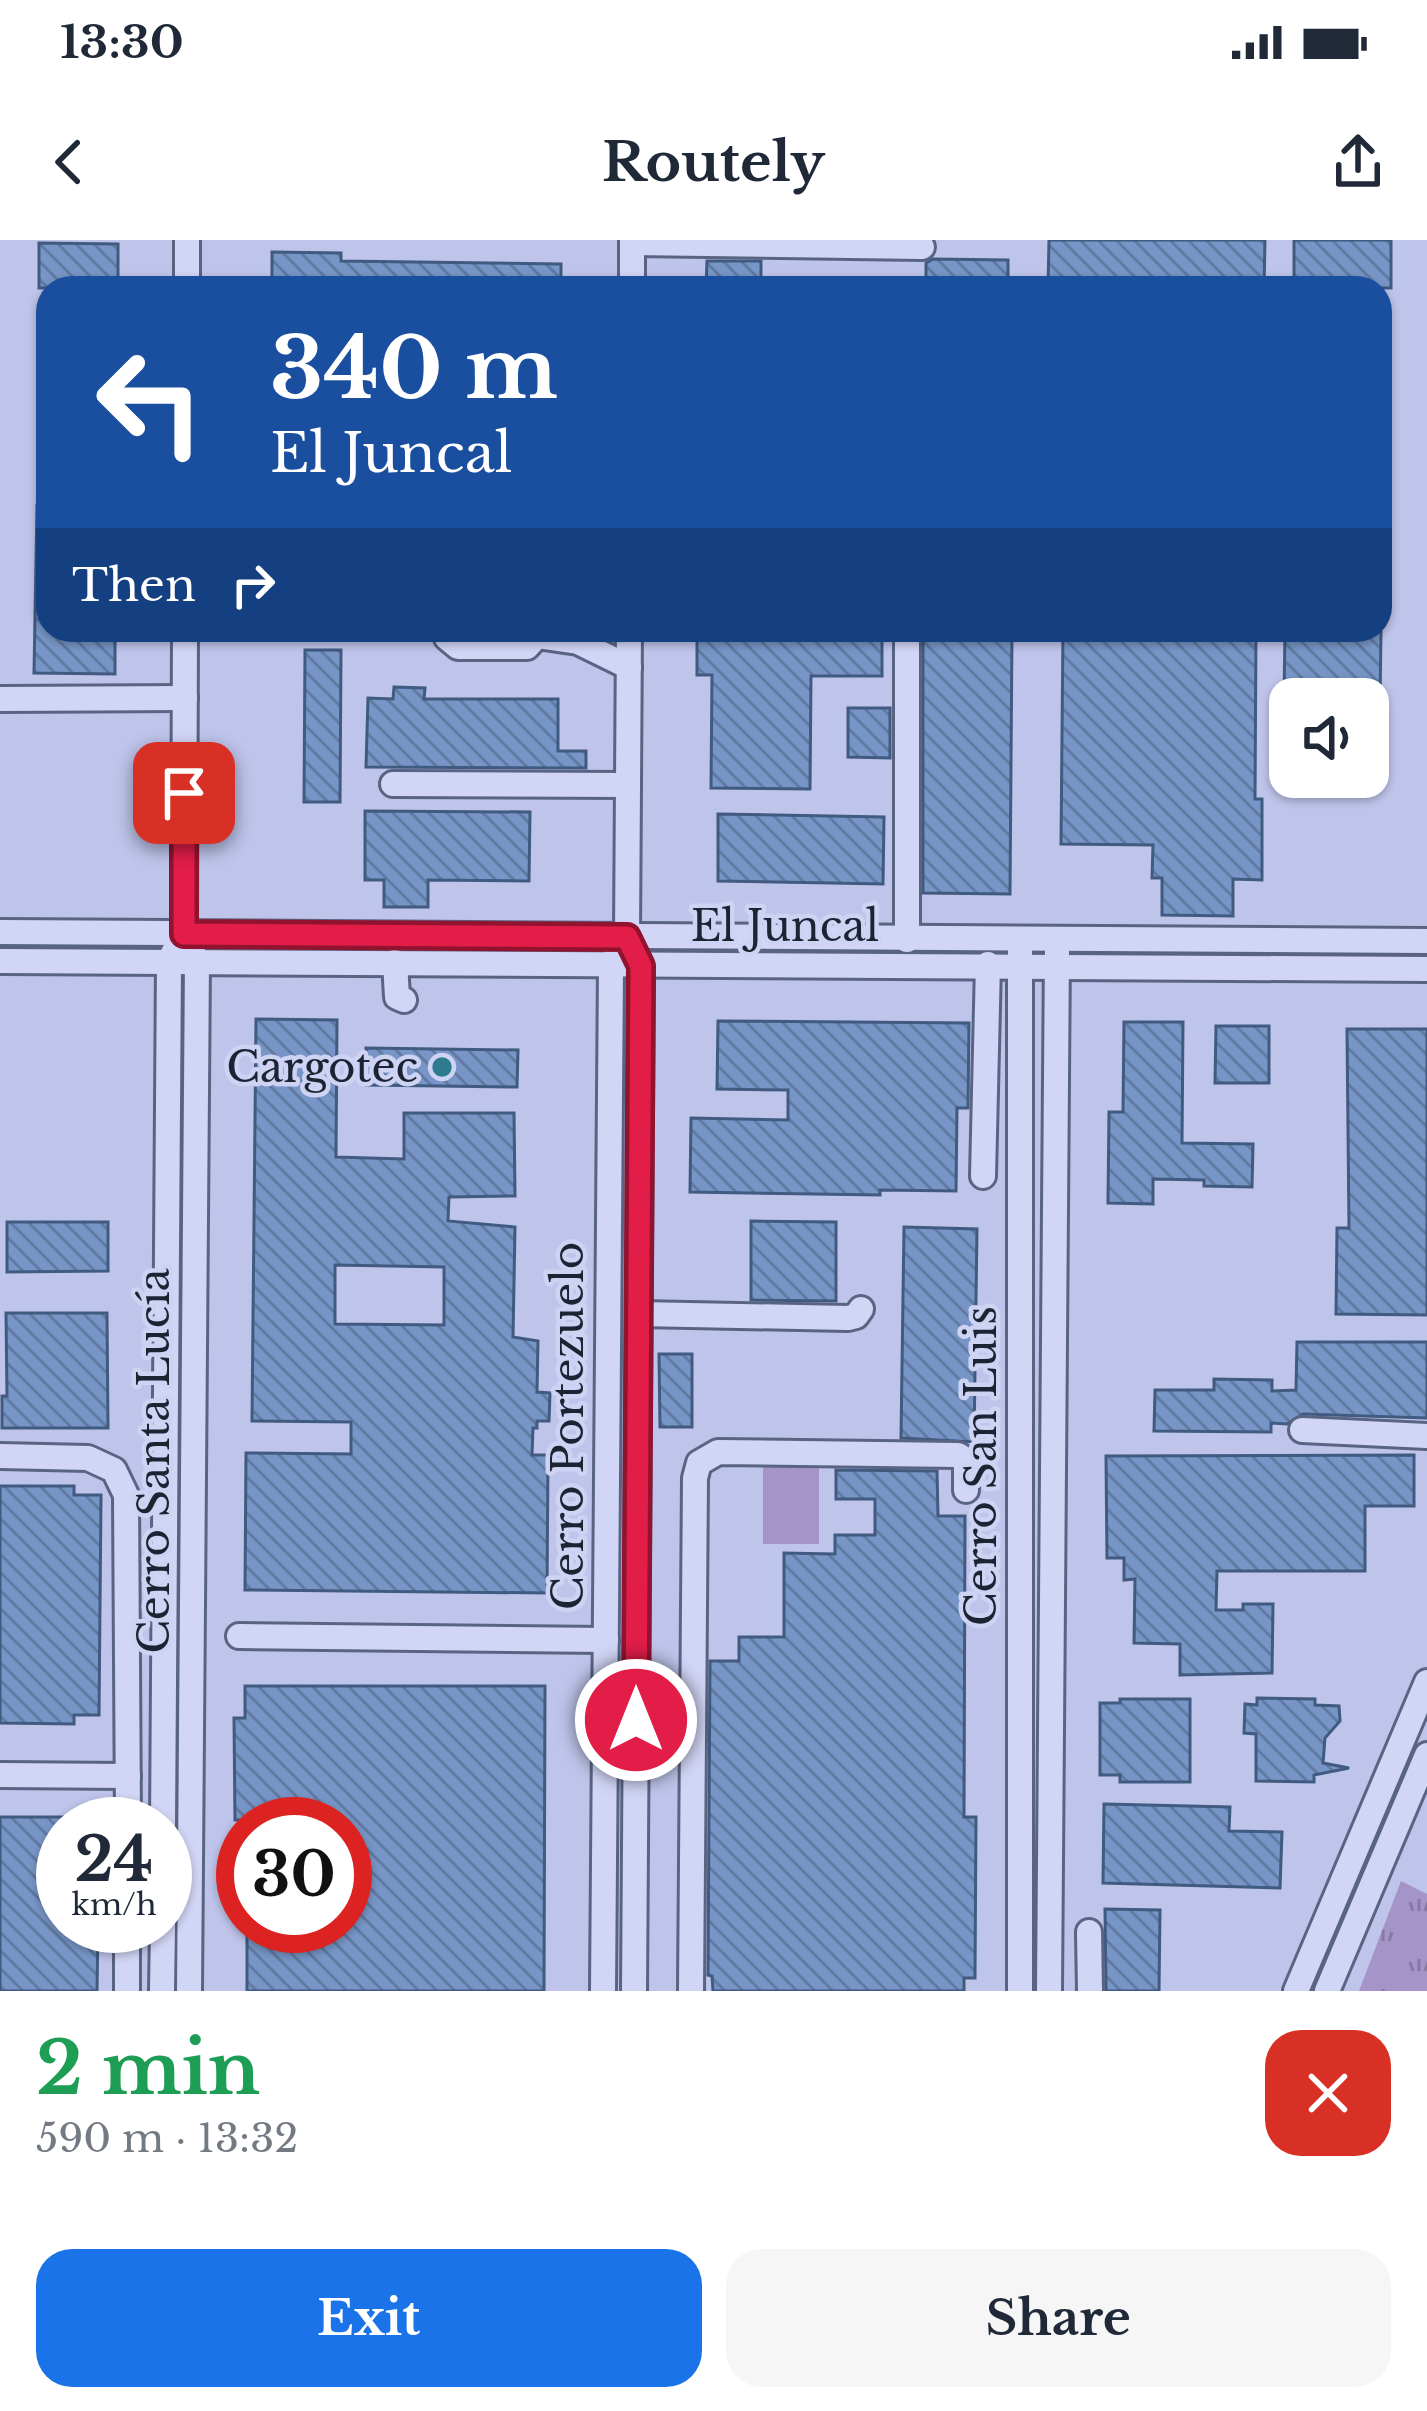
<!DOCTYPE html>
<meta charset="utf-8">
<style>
body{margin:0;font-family:"Libre Baskerville",serif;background:#f6f6f7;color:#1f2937;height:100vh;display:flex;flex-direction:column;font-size:45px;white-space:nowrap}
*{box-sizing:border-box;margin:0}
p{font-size:39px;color:#747a83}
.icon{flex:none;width:66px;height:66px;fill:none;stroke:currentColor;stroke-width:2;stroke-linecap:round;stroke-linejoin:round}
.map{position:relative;height:1751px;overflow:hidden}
.drawer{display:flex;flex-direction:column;background:#fff;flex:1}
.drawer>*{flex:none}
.hud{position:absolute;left:36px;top:36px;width:1356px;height:366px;border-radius:36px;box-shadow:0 3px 9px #0004;background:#1a4fa0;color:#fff;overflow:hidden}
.controls{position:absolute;left:1269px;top:438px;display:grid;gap:24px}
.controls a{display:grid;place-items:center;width:120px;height:120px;border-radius:24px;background:#fff;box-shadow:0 3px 9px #0004;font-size:60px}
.speed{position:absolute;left:36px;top:1557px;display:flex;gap:24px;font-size:60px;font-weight:700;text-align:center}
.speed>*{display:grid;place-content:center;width:156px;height:156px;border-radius:50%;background:#fff;box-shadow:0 3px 9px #0004;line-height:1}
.speed small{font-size:30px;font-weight:400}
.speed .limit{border:18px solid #d22;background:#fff;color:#111}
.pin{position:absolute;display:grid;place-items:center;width:102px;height:102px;color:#fff;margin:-51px;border-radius:24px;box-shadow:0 6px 18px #0006}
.me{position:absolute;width:132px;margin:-66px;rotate:0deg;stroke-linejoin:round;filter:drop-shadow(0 0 9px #0008)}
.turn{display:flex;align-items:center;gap:42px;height:252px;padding:0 36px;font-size:54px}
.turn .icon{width:156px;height:156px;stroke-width:2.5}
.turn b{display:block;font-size:84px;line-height:102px}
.then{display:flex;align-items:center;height:114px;padding:0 36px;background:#0003;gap:24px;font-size:45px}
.round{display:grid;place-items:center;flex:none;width:126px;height:126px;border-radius:36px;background:#f6f6f7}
.headline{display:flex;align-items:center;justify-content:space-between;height:204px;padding:0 36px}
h1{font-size:72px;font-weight:700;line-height:90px;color:#1e9e55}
.primary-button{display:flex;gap:24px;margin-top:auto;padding:24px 36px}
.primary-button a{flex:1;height:138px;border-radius:36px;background:#1a73e8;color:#fff;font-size:48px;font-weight:700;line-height:138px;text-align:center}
.primary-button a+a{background:#f6f6f7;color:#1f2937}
.status{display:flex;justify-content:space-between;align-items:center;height:84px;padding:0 60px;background:#fff;direction:ltr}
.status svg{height:33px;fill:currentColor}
header{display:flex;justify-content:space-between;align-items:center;height:156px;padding:0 36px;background:#fff;font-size:54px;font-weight:700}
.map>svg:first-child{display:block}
.grass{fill:url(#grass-tufts)}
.pitch{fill:#a594c8}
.building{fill:url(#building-back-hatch);stroke:#405a80;stroke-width:3;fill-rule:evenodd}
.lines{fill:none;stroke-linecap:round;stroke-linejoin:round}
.minor-casing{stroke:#596483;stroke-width:30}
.minor{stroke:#d2d6f6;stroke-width:24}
.route-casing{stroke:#92132f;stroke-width:30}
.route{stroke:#e11d48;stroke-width:21}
.poi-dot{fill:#2c7c8e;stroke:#ced2f3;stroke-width:4.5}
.labels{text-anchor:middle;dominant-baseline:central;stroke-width:9;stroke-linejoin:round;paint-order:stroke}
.street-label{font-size:42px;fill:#1c2433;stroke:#ced2f3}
.poi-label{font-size:42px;fill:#1c2433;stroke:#ced2f3;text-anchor:end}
</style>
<div class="status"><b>13:30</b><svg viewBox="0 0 49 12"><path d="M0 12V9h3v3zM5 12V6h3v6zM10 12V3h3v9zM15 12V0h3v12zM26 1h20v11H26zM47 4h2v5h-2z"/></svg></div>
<header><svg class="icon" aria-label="back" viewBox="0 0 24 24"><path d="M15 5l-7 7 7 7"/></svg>Routely<svg class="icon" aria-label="share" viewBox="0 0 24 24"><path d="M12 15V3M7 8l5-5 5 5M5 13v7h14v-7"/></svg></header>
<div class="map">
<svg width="1427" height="1751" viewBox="0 0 1427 1751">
<defs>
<pattern id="grass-tufts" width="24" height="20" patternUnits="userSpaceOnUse" patternTransform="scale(3)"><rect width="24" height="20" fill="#a594c8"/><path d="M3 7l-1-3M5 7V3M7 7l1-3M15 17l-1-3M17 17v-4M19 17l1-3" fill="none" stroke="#8679a3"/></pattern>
<pattern id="building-back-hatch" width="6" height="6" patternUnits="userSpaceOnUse" patternTransform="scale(3)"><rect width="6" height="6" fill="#7796c7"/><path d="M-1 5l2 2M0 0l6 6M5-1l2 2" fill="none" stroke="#617aa2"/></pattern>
</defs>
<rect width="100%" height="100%" fill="#bfc4eb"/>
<path class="grass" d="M1401 1641 1427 1654V1751H1359Z"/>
<rect class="pitch" x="763" y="1222" width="56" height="82"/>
<g class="building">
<path d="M1049 0H1265L1264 48H1048Z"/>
<rect x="1294" y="0" width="97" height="48"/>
<path d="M39 3 118 4V48H39Z"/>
<path d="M272 12 341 13V21L561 24V48H272Z"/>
<path d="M933 19 1008 20V48H926V23Z"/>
<path d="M707 21H761V48H706Z"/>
<path d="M37 265H48V390H115V434L34 433Z"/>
<path d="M697 390H882V436H811L810 549 711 548 712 435H697Z"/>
<path d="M923 390H1012L1010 654 923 653Z"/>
<path d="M1063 390H1256L1255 559H1262V640L1233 639V676L1162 675V638H1152L1153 605 1061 604Z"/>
<path d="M1285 390 1381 392 1379 531H1368V459H1284Z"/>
<path d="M305 410H341L340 562H304Z"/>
<path d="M394 447 425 448 424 459H558V511H586V528L366 527 368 458 393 459Z"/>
<path d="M848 468H890V518L848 517Z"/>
<path d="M365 571 530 572 529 641 428 640V667H384V640H365Z"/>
<path d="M718 574 884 577 883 644 718 641Z"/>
<path d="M256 779 337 780 336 917 404 919V873H514L515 956 449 957 448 981 515 987 513 1097 538 1101 537 1152 550 1153 549 1181H537V1188H533L532 1215H548L547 1353 245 1350 246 1213 351 1214V1182L252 1181ZM335 1025 444 1027V1085L335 1084Z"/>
<path d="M718 781 969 783 968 868H957L956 951 880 950V955L690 952 691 878 788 880V850L717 849Z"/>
<path d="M1124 782H1183L1182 903 1253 904 1252 947 1204 946V940L1153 939V964L1108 963 1109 872H1123Z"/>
<path d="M1216 786H1269V843H1215Z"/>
<path d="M1347 789H1427V1075L1336 1074 1337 988H1349Z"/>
<path d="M366 808 518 810 517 847 366 845Z"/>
<path d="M751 981 836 982V1061L751 1060Z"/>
<path d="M7 982H108V1031L7 1032Z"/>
<path d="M904 987 977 989 974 1202 901 1198Z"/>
<path d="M6 1073H107L108 1188H2V1156H7Z"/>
<path d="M1297 1102H1427V1178L1303 1174 1287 1184 1271 1183V1192L1154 1191 1155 1150H1214V1139L1272 1140V1151L1296 1150Z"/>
<path d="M659 1114H692V1187H660Z"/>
<path d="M1414 1215V1266H1365V1331H1217L1216 1370H1243V1364H1273L1272 1433 1180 1435V1404L1134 1403 1135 1339 1124 1340V1318H1107L1106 1216Z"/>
<path d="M836 1230 937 1231 938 1276H965L964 1577H976L975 1738H964V1751H713L712 1736 708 1735 710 1421H739V1397H784V1313L835 1314V1295H875V1259H836Z"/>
<path d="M0 1246H74V1255H101L99 1475H74V1484L0 1483Z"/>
<path d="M245 1446H545L544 1751H247V1686H345V1584H246V1580H235L234 1478H245Z"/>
<path d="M1257 1458 1315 1459V1465L1339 1466 1340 1481 1325 1498 1323 1523 1349 1528 1314 1535V1542L1256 1541V1494L1244 1493 1245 1464 1257 1465Z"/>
<path d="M1120 1459H1190V1542H1120V1535H1100V1463H1120Z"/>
<path d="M1104 1564 1230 1567 1229 1591 1282 1592 1280 1648 1103 1643Z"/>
<path d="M0 1577H63V1686H98L97 1751H0Z"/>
<path d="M1105 1669 1160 1670 1159 1751H1106Z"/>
</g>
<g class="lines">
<defs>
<g id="minor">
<path d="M632 3 922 7"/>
<path d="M187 48V0"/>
<path d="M632 48V0"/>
<path d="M185 390 184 694 197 721 189 1751"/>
<path d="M448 390 447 398 458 407H527L537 396"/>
<path d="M529 390 537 396 578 402 629 427"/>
<path d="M629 390 627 697 641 726 634 1751"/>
<path d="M0 459 185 458"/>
<path d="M393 544 628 545"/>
<path d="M0 692 1427 701"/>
<path d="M907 700V390"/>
<path d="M0 721 1427 729"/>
<path d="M395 722 397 757 404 760"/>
<path d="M983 936 988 724"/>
<path d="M639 1074 848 1078 856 1076 861 1069"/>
<path d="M1302 1190 1427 1196"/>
<path d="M0 1216 88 1218 114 1230 126 1255 128 1584"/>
<path d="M239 1396 606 1400"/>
<path d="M0 1535 128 1536"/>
<path d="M163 1584 169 721 177 706"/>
<path d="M1089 1692 1090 1751"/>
<path d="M127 1751V1686"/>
<path d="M162 1751 163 1686"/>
<path d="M603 1751 611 726 619 711"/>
<path d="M691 1751 695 1238 699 1223 718 1212 958 1215 966 1220V1250"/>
<path d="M1020 1751V709"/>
<path d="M1049 1751 1057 709"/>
<path d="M1296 1751 1427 1442"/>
<path d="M1327 1751 1427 1515"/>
</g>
</defs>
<use href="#minor" class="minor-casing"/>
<use href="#minor" class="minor"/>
</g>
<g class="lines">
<defs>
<path id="route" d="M184 553V694L627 697 641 726 636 1480"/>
</defs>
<use href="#route" class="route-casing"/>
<use href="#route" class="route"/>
</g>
<circle class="poi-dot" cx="442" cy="827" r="12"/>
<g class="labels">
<g class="street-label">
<text x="785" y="686">El Juncal</text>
<text transform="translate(568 1186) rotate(-90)">Cerro Portezuelo</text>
<text transform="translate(154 1221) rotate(-90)">Cerro Santa Lucía</text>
<text transform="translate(981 1226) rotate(-90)">Cerro San Luis</text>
</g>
<g class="poi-label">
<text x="418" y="827">Cargotec</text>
</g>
</g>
</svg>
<div class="controls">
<a><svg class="icon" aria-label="sound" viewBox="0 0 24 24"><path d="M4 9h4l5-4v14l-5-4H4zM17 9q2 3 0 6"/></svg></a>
</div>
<div class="speed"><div>24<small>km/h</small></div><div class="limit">30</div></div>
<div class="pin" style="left:184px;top:553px;background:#d93025"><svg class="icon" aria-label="arrive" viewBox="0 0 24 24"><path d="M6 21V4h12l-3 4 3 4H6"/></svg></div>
<svg class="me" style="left:636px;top:1480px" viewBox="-20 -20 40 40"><circle r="17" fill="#e11d48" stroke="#fff" stroke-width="3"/><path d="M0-11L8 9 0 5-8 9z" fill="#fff"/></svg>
<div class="hud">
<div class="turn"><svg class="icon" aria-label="left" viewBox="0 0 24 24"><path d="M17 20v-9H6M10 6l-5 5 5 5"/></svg><div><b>340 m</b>El Juncal</div></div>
<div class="then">Then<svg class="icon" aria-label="right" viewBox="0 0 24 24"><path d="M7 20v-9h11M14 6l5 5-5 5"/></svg></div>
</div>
</div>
<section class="drawer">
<div class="headline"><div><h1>2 min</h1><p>590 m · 13:32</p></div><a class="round" style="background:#d93025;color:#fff"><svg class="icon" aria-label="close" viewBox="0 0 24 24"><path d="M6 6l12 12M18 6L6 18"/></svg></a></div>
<div class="primary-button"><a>Exit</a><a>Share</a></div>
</section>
